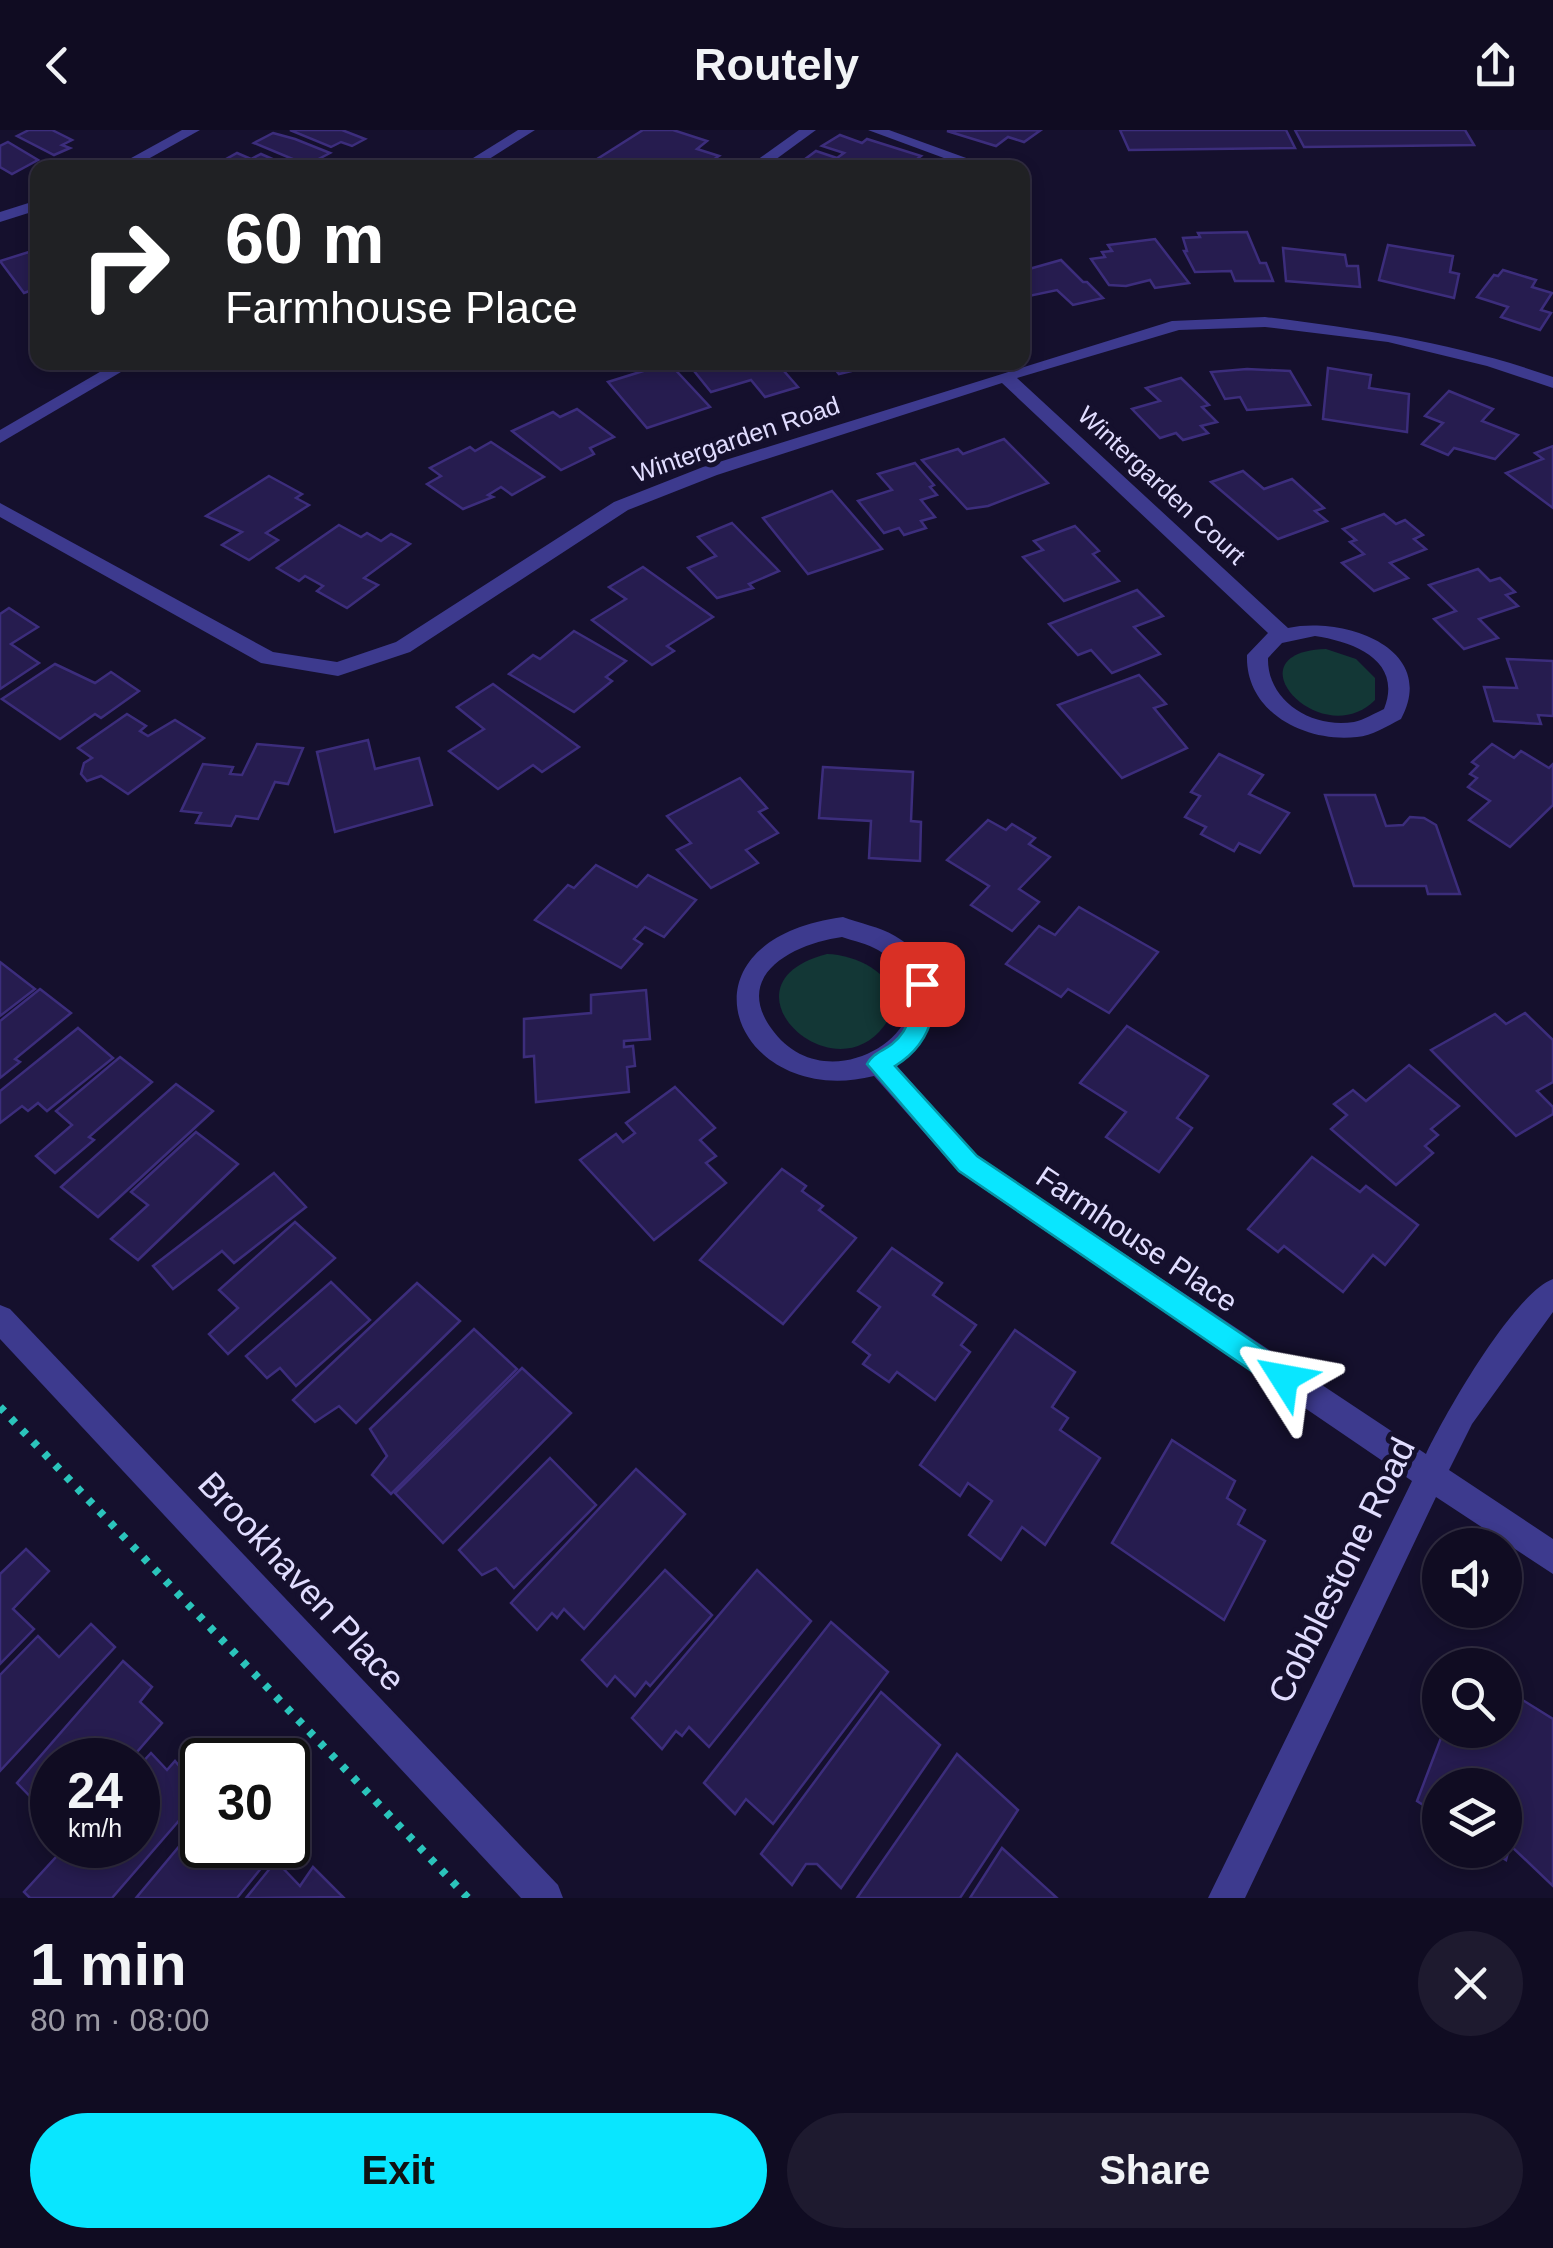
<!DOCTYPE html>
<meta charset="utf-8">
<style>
body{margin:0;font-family:Helvetica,sans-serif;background:#1e1a2f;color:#f1f3f6;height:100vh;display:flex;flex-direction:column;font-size:38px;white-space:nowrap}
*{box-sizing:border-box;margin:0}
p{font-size:32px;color:#9c9ba5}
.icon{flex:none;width:55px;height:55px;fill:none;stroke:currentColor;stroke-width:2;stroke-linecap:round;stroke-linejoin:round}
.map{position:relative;height:1768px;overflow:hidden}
.panel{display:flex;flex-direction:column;background:#100c22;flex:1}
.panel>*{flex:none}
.banner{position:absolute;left:30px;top:30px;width:1000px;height:210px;border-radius:20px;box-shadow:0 5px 15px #0003,0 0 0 2px #302c40;background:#202124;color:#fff;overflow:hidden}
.buttons{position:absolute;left:1422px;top:1398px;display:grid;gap:20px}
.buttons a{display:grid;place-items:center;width:100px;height:100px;border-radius:50%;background:#100c22;box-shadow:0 5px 15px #0003,0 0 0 2px #302c40;font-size:50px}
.speed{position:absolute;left:30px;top:1608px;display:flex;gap:20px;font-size:50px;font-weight:700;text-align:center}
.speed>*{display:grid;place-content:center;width:130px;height:130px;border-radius:50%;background:#100c22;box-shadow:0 5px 15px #0003,0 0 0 2px #302c40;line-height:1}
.speed small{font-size:25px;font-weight:400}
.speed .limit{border:5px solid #111;border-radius:15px;background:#fff;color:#111}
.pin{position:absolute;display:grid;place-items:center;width:85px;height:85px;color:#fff;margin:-42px;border-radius:20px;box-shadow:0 5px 15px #0006}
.me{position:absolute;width:110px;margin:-55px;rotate:304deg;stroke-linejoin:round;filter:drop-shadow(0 0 8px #0008)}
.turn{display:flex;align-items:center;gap:35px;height:210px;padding:0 30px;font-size:45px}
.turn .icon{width:130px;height:130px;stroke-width:2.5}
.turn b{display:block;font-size:70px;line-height:85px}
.round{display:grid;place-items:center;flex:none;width:105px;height:105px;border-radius:52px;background:#1e1a2f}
.overview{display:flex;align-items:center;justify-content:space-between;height:170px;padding:0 30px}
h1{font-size:60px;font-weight:600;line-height:75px}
.primary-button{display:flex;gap:20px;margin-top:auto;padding:20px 30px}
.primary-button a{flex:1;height:115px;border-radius:60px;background:#09e6ff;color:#111;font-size:40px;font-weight:600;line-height:115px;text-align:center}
.primary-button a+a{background:#1e1a2f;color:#f1f3f6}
header{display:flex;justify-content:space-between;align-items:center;height:130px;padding:0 30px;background:#100c22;font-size:45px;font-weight:600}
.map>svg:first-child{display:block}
.green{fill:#133736}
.building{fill:#261c4f;stroke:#3c2d7c;stroke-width:2.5}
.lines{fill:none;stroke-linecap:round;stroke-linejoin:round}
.path{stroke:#2bc4bb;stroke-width:8;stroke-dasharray:6 10;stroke-linecap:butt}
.minor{fill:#3d3a8e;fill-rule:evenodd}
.route{fill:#09e6ff;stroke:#0696a6;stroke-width:2.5}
.labels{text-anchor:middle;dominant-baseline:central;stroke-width:10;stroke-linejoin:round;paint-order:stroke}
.far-street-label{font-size:25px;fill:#e1ddff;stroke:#15102d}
.street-label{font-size:30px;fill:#e1ddff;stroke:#15102d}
.near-street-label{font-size:35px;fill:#e1ddff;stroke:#15102d}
</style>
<header><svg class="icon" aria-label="back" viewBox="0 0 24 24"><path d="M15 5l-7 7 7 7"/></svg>Routely<svg class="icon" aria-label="share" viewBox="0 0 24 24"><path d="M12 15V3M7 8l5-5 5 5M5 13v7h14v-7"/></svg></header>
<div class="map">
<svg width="1553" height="1768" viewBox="0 0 1553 1768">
<rect width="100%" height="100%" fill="#15102d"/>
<g class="green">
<path d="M1326 519 1356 529 1375 548V570C1321 624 1227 522 1326 519Z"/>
<path d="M827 824C863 825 915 854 884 896 831 967 713 853 827 824Z"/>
</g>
<g class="building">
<path d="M29 0H52L72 10 62 15 70 18 54 25 17 6Z"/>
<path d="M290 0H342L365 9 352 16 341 12 331 17Z"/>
<path d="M643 0H673L707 11 697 19 719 26 700 38H583Z"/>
<path d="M1041 0 1024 12 1008 7 996 16 947 1Z"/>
<path d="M1120 0H1286L1295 18 1129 20Z"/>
<path d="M1295 0H1465L1474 15 1304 17Z"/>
<path d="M273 3 295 9 330 23 307 35 254 13Z"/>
<path d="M840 5 862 13 867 9 921 26 905 38H793L816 21 837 28 844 23 822 16Z"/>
<path d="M8 12 38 30 12 44 0 37V16Z"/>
<path d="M237 23 251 29 261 24 293 38H234L221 32Z"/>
<path d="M1247 102 1260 133H1266L1273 151H1235L1231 141 1195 142 1184 121H1187L1183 108 1200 107 1198 103Z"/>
<path d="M1155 109 1189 153 1155 158 1150 150 1126 156 1109 155 1091 129 1105 127 1102 122 1112 121 1108 115Z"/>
<path d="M1388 115 1453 126 1450 142 1459 144 1454 168 1379 150Z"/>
<path d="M1283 118 1345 125 1347 136H1358L1360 157 1286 151Z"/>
<path d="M29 122 38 132V158L24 163 0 131Z"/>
<path d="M1061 130 1083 152H1087L1103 168 1073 175 1057 160 1029 166 1022 160V141Z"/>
<path d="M1503 140 1536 150 1532 157 1552 163 1541 180 1551 183 1540 200 1501 187 1508 177 1477 167 1494 145 1498 146Z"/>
<path d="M704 232H776L798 257 765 267 751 250 711 262 690 236Z"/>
<path d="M829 232H869L872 236 839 244Z"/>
<path d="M669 233 710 277 647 298 608 252Z"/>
<path d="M1328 238 1371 245 1369 258 1409 264 1407 302 1323 289Z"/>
<path d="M1247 239 1290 241 1310 275 1247 280 1240 267 1225 269 1211 242Z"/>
<path d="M1181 248 1209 275 1202 277 1217 292 1201 296 1208 303 1183 310 1176 303 1160 308 1132 279 1160 271 1146 258Z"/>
<path d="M1449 261 1493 279 1482 291 1518 305 1495 329 1454 318 1448 325 1422 314 1443 293 1425 286Z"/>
<path d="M577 279 614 307 590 318 594 324 561 340 512 301 553 282 560 287Z"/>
<path d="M1004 309 1048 353 988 376 967 379 922 330 958 319 963 324Z"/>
<path d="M491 312 544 347 512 365 501 357 488 365 493 367 463 379 427 354 441 346 430 338 470 317 475 321Z"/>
<path d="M1553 316V378L1506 343 1543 329 1535 323Z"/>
<path d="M915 333 934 355 930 357 937 365 921 370 935 387 921 391 926 398 904 405 899 398 884 403 858 371 892 360 878 344Z"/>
<path d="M1243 341 1264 359 1292 349 1324 378 1315 381 1327 391 1278 409 1211 352Z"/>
<path d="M269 346 302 364 296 368 309 375 266 403 278 410 249 430 222 415 242 402 206 386Z"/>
<path d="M832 361 882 419 808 444 763 388Z"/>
<path d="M1384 384 1396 394 1405 390 1423 405 1414 409 1426 419 1390 433 1408 448 1374 461 1342 433 1364 424 1350 412 1356 410 1343 399Z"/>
<path d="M732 393 779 441 749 454 753 458 717 468 688 438 716 426 698 407Z"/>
<path d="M339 395 361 407 367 403 381 411 391 404 410 414 364 448 378 455 347 478 317 461 323 456 305 446 299 451 277 438Z"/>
<path d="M1075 396 1099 421 1093 424 1119 451 1064 471 1023 427 1043 420 1034 411Z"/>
<path d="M643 437 713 487 667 516 674 521 652 535 592 490 626 469 609 457Z"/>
<path d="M1478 439 1490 451 1500 448 1515 462 1506 465 1518 476 1479 489 1498 508 1464 519 1434 489 1456 481 1429 455Z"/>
<path d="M1137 460 1163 486 1134 497 1160 524 1112 543 1091 520 1078 525 1049 494Z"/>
<path d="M9 478 38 497 11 514 39 533 0 559V484Z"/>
<path d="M574 501 626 531 606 547 612 551 574 582 509 544 533 525 540 529Z"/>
<path d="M1507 529 1553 531V586L1538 585 1541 594 1494 591 1484 557 1517 558Z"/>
<path d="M55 534 95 553 111 542 139 561 101 588 95 584 60 609 2 569Z"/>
<path d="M1139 545 1166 574 1154 578 1187 618 1122 648 1058 575Z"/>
<path d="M493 554 579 617 542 642 533 635 498 659 449 621 484 599 457 577Z"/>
<path d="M127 584 146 596 140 601 148 606 175 590 204 608 128 664 101 646 87 651 81 644 84 633 92 628 78 618Z"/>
<path d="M368 610 375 639 419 628 432 675 335 702 317 622Z"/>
<path d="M257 614 303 618 288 654 275 652 258 689 236 686 231 696 196 693 201 683 181 681 203 634 233 637 230 644 242 645Z"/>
<path d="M1492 614 1514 628 1521 621 1549 638 1553 634V675L1510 717 1469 690 1490 671 1468 657 1477 648 1470 644 1478 636 1472 632Z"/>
<path d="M1219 624 1263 645 1249 664 1289 683 1260 723 1239 713 1234 721 1201 704 1206 697 1185 687 1200 666 1191 662Z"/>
<path d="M823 637 913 642 911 691 921 692 920 731 869 728 871 691 819 688Z"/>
<path d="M740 648 767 678 759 682 778 703 746 720 758 733 711 758 677 720 691 713 667 686Z"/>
<path d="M1325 665H1375L1386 696 1403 695 1410 687 1424 688 1436 695 1460 764H1428L1426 756H1354Z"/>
<path d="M988 690 1006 700 1012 694 1035 708 1029 714 1050 727 1019 759 1039 772 1012 801 971 775 989 756 947 730Z"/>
<path d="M596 735 637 757 648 745 696 770 664 807 645 797 634 809 642 814 621 838 535 790 568 755 574 758Z"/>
<path d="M1079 777 1158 822 1109 883 1068 859 1061 867 1006 834 1039 796 1055 805Z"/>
<path d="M0 832 35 859 0 886Z"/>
<path d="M40 859 71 883 15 929 20 932 0 948V891Z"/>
<path d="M646 860 650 909 624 911V917L633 916 635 936 627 937 629 962 536 972 534 926 524 927V889L591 883V865Z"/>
<path d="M1525 883 1553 910V952L1537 961 1553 977V984L1516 1006 1431 920 1495 884 1506 894Z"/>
<path d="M1127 896 1208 946 1177 988 1192 998 1159 1042 1106 1007 1126 982 1080 953Z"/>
<path d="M78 898 113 928 47 981 38 973 28 981 22 976 0 993V961Z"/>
<path d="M120 927 152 952 89 1007 94 1010 55 1043 36 1026 72 995 56 981Z"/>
<path d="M1409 935 1459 976 1431 999 1438 1005 1425 1016 1433 1023 1396 1055 1331 999 1347 985 1334 974 1353 960 1366 971Z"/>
<path d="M176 954 213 981 98 1087 61 1057Z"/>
<path d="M675 957 715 998 700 1010 716 1026 706 1033 726 1053 654 1110 580 1030 616 1004 623 1012 635 1003 626 993Z"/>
<path d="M196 1002 238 1034 138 1130 111 1109 148 1075 131 1062Z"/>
<path d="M1312 1027 1360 1062 1366 1056 1418 1095 1385 1135 1373 1125 1343 1162 1284 1116 1278 1122 1248 1099Z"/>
<path d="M782 1039 806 1056 802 1061 823 1076 819 1080 856 1108 783 1194 700 1130Z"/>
<path d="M274 1043 306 1077 234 1133 222 1121 173 1159 153 1136Z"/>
<path d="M295 1092 335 1128 228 1224 209 1204 238 1178 219 1160Z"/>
<path d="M892 1118 942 1153 933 1165 976 1195 961 1215 970 1222 935 1270 897 1242 889 1252 863 1234 870 1225 853 1212 880 1177 858 1161Z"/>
<path d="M331 1152 370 1190 296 1256 280 1238 267 1248 246 1226Z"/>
<path d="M417 1153 460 1191 356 1293 339 1276 315 1292 293 1270Z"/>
<path d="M474 1199 517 1239 391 1364 372 1345 387 1326 370 1299Z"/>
<path d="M1015 1200 1075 1242 1052 1277 1068 1288 1060 1300 1100 1328 1045 1415 1022 1397 1001 1430 969 1405 992 1371 968 1353 960 1366 920 1335Z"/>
<path d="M522 1238 571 1283 443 1413 395 1363Z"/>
<path d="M1172 1310 1235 1351 1227 1368 1245 1380 1238 1394 1265 1411 1224 1490 1112 1413Z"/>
<path d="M550 1328 596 1375 514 1458 496 1438 482 1445 459 1420Z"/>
<path d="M636 1339 685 1384 584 1499 564 1479 557 1488 552 1483 537 1500 511 1473Z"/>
<path d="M26 1419 49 1441 13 1479 34 1499 0 1534V1444Z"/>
<path d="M665 1440 712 1485 650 1556 646 1552 635 1566 615 1546 607 1556 582 1530Z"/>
<path d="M757 1440 811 1491 709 1617 689 1597 682 1606 676 1601 662 1619 632 1588Z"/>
<path d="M831 1492 888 1542 773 1694 746 1669 735 1684 704 1653Z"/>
<path d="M91 1494 115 1517 0 1641V1545L38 1506 59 1527Z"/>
<path d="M123 1531 152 1557 140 1572 162 1593 130 1630H52V1689L17 1653Z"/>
<path d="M1505 1559 1553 1589V1756L1510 1715 1506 1730 1490 1720H1505V1655H1440V1686L1417 1671 1444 1600H1505Z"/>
<path d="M881 1562 940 1615 841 1758 817 1734H806L792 1755 761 1724Z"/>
<path d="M203 1613 219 1630H202V1664L112 1768H30L24 1762 67 1715H138V1637L151 1623 167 1640 175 1631 181 1638Z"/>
<path d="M957 1624 1018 1680 960 1768H857Z"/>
<path d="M202 1689V1715H245L243 1718 262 1737 237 1768H136Z"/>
<path d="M1002 1718 1057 1768H970Z"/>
<path d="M276 1731 300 1756 313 1737 343 1767 246 1768Z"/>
</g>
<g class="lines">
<path class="path" d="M0 1277 468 1768"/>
<g class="minor">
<path d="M182 0H200L132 38H113Z"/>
<path d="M518 0H535L475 38H457Z"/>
<path d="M799 0H816L764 38H746Z"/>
<path d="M868 0H889L991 37 971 38Z"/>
<path d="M38 70V80L0 92V82Z"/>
<path d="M1265 187C1364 199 1459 214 1553 247V258L1487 236 1388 212 1265 197 1179 200 1017 248 1288 498C1344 486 1439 518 1401 589 1387 596 1372 606 1357 607 1305 613 1245 582 1247 525L1268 503 1002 253 717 345 628 380 410 522 338 546 261 533 0 387V373L273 522 337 532 396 512 614 372 703 337 1172 191ZM1315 506C1355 512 1403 531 1384 579 1375 583 1364 590 1354 592 1312 599 1267 571 1268 528L1282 513Z"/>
<path d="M117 232H138L0 313V300Z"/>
<path d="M843 787C859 793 880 797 895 806 949 837 943 902 897 936L977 1026 1426 1324C1445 1284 1513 1164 1553 1149V1182L1472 1294 1449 1340 1553 1409V1444L1436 1367 1245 1768H1208L1412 1351 959 1042 874 946C735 981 665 811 843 787ZM842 807C854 811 868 814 878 820 976 879 832 986 771 898 732 843 797 813 842 807Z"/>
<path d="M0 1175 10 1179 558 1755 563 1768H521L0 1209Z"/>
</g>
</g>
<path class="route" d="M922 845 934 854C937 889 926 917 895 936L977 1026 1294 1239 1298 1248 1294 1257 1284 1261 1275 1257 959 1041 867 934C873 923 883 921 892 914 912 898 913 877 911 854Z"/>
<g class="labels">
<g class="far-street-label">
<text transform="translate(736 309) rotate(-19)">Wintergarden Road</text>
<text transform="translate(1162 355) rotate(43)">Wintergarden Court</text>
</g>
<g class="street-label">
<text transform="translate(1137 1109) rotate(34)">Farmhouse Place</text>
</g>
<g class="near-street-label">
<text transform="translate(1341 1440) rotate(-64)">Cobblestone Road</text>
<text transform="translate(302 1451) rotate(47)">Brookhaven Place</text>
</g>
</g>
</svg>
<div class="buttons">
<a><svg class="icon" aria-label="sound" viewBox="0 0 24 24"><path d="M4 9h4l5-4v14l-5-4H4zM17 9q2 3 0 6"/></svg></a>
<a><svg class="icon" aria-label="search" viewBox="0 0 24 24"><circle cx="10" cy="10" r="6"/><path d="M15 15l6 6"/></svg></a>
<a><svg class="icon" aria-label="layers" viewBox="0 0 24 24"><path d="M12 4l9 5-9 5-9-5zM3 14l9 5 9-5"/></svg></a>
</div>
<div class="speed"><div>24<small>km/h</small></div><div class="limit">30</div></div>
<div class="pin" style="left:922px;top:854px;background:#d93025"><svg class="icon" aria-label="arrive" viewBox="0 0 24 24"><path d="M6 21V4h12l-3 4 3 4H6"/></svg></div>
<svg class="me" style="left:1284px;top:1248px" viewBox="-20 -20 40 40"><path d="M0-17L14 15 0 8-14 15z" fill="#09e6ff" stroke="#fff" stroke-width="4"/></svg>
<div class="banner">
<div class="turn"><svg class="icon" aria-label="right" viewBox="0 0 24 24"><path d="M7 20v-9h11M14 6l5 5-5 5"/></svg><div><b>60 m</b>Farmhouse Place</div></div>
</div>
</div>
<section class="panel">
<div class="overview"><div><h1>1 min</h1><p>80 m · 08:00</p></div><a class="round"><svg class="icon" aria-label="close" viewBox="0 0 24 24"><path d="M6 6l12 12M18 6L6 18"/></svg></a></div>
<div class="primary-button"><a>Exit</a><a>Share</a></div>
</section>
